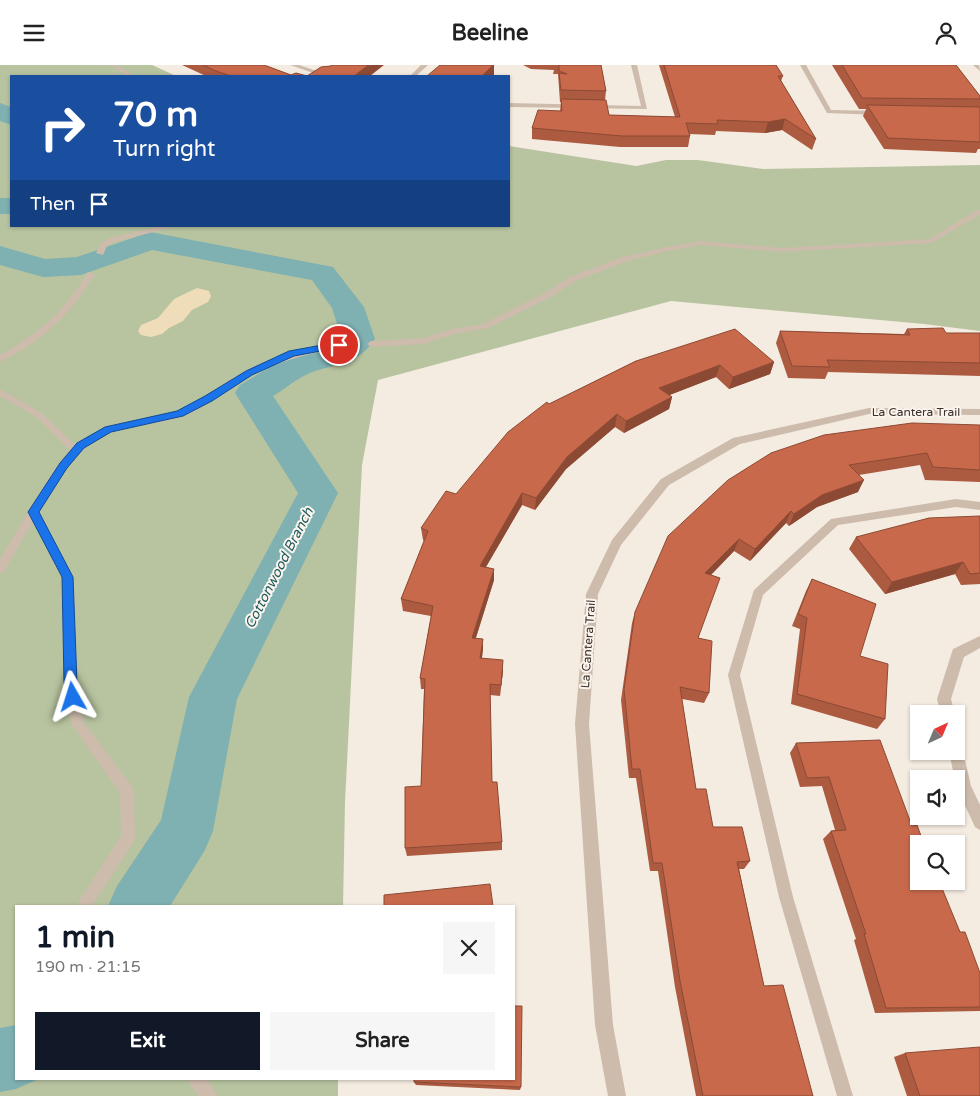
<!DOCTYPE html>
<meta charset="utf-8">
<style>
body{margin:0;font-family:"Varela Round",sans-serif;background:#f6f6f6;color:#222;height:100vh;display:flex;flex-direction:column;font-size:19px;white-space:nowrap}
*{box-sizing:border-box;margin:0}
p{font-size:16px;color:#767676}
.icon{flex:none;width:28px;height:28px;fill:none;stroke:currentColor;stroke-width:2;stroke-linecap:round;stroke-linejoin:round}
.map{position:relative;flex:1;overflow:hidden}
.sheet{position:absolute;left:15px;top:840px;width:500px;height:175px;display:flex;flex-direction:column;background:#fff;border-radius:0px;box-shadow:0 1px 4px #0004}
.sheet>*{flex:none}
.top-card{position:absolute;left:10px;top:10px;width:500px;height:152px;border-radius:0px;box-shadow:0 1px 4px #0004;background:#1a4fa0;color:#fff;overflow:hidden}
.needle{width:32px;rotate:44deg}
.tools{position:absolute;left:910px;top:640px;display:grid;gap:10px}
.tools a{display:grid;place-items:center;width:55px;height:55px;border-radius:0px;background:#fff;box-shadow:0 1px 4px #0004;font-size:25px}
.pin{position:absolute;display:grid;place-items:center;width:42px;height:42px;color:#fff;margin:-21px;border:2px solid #fff;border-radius:50%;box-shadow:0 1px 5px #0007}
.me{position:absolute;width:55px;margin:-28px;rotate:354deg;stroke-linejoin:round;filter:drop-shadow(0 0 4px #0008)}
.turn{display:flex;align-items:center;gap:18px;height:105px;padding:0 20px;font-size:22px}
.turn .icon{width:65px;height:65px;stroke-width:2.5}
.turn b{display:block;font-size:35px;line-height:42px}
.then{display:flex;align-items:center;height:48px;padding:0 20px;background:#0003;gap:10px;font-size:19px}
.round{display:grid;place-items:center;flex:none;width:52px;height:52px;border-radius:0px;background:#f6f6f6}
.overview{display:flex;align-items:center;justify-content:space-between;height:85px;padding:0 20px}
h1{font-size:30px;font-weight:700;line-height:38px;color:#111827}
.action{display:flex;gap:10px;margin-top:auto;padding:10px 20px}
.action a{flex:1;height:58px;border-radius:0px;background:#111827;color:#fff;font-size:20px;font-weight:700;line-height:58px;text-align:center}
.action a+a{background:#f6f6f6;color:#222}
header{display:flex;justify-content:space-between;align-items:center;height:65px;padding:0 20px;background:#fff;font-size:22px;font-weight:700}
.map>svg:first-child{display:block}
.green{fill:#b8c4a0}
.sand{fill:#efdcb8}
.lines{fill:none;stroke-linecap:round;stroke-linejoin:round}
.river{fill:#7fb0b2;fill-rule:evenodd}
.service{fill:#cdbbac;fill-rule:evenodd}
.minor{fill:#cdbbac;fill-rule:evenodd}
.wall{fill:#ac5a40}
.shaded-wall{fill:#8c4a34}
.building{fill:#c8694b;stroke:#8c4a34}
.route{fill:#1a73e8;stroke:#114b97}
.labels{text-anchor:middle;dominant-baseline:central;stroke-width:4;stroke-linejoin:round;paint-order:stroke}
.street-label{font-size:12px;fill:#3b302b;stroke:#fbf5ee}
.water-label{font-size:14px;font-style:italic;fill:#1f5a5e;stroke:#fbf5ee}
</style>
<header><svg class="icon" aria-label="menu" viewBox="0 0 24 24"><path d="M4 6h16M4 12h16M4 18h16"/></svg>Beeline<svg class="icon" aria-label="person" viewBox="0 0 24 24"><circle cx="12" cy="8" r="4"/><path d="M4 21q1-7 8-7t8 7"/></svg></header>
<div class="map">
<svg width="980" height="1031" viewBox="0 0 980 1031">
<rect width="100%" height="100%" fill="#f4ebe1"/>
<path class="green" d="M0 0H152L176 11H11V161H509V81L636 101 666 95H698L763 104 980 100V266L924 259 671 236 378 315 362 400 345 737 343 841H16V1014H338V1031H0Z"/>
<path class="sand" d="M197 223 209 226 211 231 208 237 192 245 183 256 169 263 162 269 151 272 141 270 138 266 141 260 158 253 174 234Z"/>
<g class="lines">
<g class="river">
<path d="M0 38 11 42V60L0 56Z"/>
<rect x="0" y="133" width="11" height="16"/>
<path d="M150 167 333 202 364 242 375 274C356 302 338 297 310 308 297 313 285 324 273 331L338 428 237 634 213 766 205 785 170 841H108L117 821 161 755 189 632 298 428 235 328 240 320 285 293 328 282 341 271 332 243 312 215 152 185 81 210 43 212 0 200V181L45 194 77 192Z"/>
<path d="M16 960V1014H39L16 1024 0 1027V963Z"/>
</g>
<g class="service">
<path d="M110 0H117L134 11H127Z"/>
<path d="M977 145H980V150L931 178 782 187 701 180 667 186 628 196 576 216 551 232 488 263 454 269 424 279 371 282 367 279 371 276 423 273 452 264 483 259 545 228 570 212 622 192 667 182 701 176 782 183 929 174Z"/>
<path d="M162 161H176L115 177 107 181 103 190 96 188 101 178 109 173Z"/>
<path d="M88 207 95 209C77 240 55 264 24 284 16 288 8 294 0 297V290C42 266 62 248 88 207Z"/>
<path d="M339 277 342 278V282C310 289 281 295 252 310 229 322 209 341 184 351 155 362 120 358 93 376 68 393 54 422 38 447L74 513 76 618 84 658 132 721 134 726 135 773 133 778 92 841H76L121 771 120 728 72 660 64 618 62 513 33 457 4 507 0 508V494L45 419 70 385 36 352 0 331V324L42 348 75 380C105 355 141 359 176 347 199 339 217 322 238 310 269 293 303 283 339 277Z"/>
<path d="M956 434 980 437V445L956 442 838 460 763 530 740 610 793 832 853 1031H837L779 832 728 610 754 525 831 454Z"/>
<path d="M188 1014H207L218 1031H199L190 1020Z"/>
</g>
<g class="minor">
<path d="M290 0H299L331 11H322Z"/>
<path d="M421 0H428L416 11H410Z"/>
<path d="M631 0H637L647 44 509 42V38L641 41Z"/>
<path d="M800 0H806L831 45 880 46 883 48 880 50 827 48Z"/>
<path d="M973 0H979L980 6Z"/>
<path d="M869 343 980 344V350L869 349 740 379 669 420 621 480 598 529 589 659 613 960 626 1031H608L595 960 575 659 586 529 612 475 661 414 733 373Z"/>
<path d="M980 571V583L964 592 951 634 955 649H941L937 634 953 584Z"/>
<path d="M956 679 961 681 963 686 971 721 980 740V765L975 762 956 721 949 686H956Z"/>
</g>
</g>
<g class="wall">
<path d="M182 0H264L291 10 307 11H206Z"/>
<path d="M523 0H601L606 26 605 35 609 50 675 52 659 0H776L783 11 781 16 816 74 812 85 782 65 765 68 716 66 715 70 689 69 690 71 688 82H620L532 74V63L560 46 561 37H560L558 9H553L554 5 531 4Z"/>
<path d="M832 0H956L980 31V84H978L976 88 884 84 863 51 866 44H859Z"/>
<path d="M907 264 946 268H980V311L828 307 825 314 788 313 776 278 780 266 904 269Z"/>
<path d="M636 296 774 297 770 309 729 324 716 312 669 330 672 332 669 344 624 368 615 362 566 404 535 445 522 440 486 502 494 515 476 573 483 584 482 593 503 606 500 631 490 630 492 717 502 777V785L407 791 405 783 421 721 424 624H421L420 613 431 551 403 546 401 534 424 476 423 475 421 463 549 339Z"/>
<path d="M980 360V417L925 415 920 400 859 410 858 427 817 442 789 461 786 458 750 496 734 486 711 510 698 573 709 628 704 638 682 634 696 724 713 762 750 796 744 804H739L764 921 813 1031H696L675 922 658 806H650L636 713H629L621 635 632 558 635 547 728 415Z"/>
<path d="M980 451V519L961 520 955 509 885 529 849 484 856 472Z"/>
<path d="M812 514 860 591 885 654 877 664 791 639 800 564 792 561 806 526Z"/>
<path d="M796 678 912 761 960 867 980 908V946L875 948 854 875 856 874 823 774 831 766 835 765 822 721 800 722 790 688Z"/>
<path d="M905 988 980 1031H907L894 992Z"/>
<path d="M414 1017 521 1022 520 1025 416 1020Z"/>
</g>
<g class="shaded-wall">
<path d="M368 0H384L370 11H354Z"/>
<path d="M493 0H494V10L493 11H482Z"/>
<path d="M785 54 782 65 765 68 768 57Z"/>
<path d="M774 297 770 309 729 324 733 312Z"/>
<path d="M720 300 716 312 657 335 659 323Z"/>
<path d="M672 332 669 344 624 368 626 356Z"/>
<path d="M617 349 615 362 566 404 535 445 536 433 567 392Z"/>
<path d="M864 415 858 427 817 442 789 461 794 449 822 430Z"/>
<path d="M522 428V440L480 512V501Z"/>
<path d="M791 446 786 458 750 496 755 484Z"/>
<path d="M739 474 734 486 701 520 705 508Z"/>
<path d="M963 497 955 509 885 529 892 517Z"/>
<path d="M494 504V515L472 584V573Z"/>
<path d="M483 574V584L480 604V593Z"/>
<path d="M503 595V606L500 631 501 620Z"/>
</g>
<g class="building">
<path d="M203 0H264L291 10 296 8 307 11H231L216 6Z"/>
<path d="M331 0H368L354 11H307L321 2 331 1Z"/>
<path d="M440 0H493L482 11H427Z"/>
<path d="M559 0H601L606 26 561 25 559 8 567 9 559 6Z"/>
<path d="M664 0H776L783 11H778L816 74 785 54 768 57 717 55 718 59 686 58 690 71H622L532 63 538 45 562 46 561 34 606 35 609 50 680 52Z"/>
<path d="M842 0H956L980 31V34L862 33Z"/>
<path d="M867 40 980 42V77L888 73Z"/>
<path d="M943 263 946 268H980V298L827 295 830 302 792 301 780 266 910 270 907 264Z"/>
<path d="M735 264 774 297 733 312 720 300 659 323 672 332 626 356 617 349 567 392 536 433 522 428 480 501 494 504 472 573 483 574 480 593 503 595 501 620 490 619 492 717H497L502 777 405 783V722L421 721 425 614 420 613 433 541 401 534 428 466 421 463 446 426 456 429 508 367 547 337 549 339 636 296Z"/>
<path d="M912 358 980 360V405L933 402 927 388 849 400 864 415 822 430 794 449 791 446 755 484 739 474 705 508 720 513 698 573 712 576 709 628 680 622 696 724H706L713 762H742L750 796 737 797 764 921 783 920 813 1031H703L680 916 662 798H653L640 704H632L624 624 635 547 668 471 728 415 771 388 824 370Z"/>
<path d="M980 451V508L970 509 963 497 892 517 856 472 929 453Z"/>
<path d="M812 514 876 539 860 591 888 599 885 654 797 629 807 553 798 549Z"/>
<path d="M880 675 912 761 917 760 924 779H919V816H939L960 867H965L980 908V942L886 943 864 869H866L831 766 846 765 829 712 807 713 796 678Z"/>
<path d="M490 819 493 841H384V830Z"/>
<path d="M514 941H522L521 1022 414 1017V1014H514Z"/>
<path d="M980 982V1031H920L905 988Z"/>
</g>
<path class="route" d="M339 277 342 278V282L294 291 252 310 212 336 183 351 111 367 84 383 67 403 39 447 73 512 77 618 79 632 77 636 73 638 69 636 64 618 62 512 28 447 60 398 77 378 105 362 177 346 205 331 246 306 289 286Z"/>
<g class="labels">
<g class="street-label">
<text x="916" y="347">La Cantera Trail</text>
<text transform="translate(588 579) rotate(-86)">La Cantera Trail</text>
</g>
<g class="water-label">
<text transform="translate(279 503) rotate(-63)">Cottonwood Branch</text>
</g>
</g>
</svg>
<div class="tools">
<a><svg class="needle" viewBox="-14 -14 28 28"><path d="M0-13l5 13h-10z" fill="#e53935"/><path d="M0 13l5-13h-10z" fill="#767676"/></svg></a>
<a><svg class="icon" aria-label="sound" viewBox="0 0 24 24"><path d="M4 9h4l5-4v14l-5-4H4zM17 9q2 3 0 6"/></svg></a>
<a><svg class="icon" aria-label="search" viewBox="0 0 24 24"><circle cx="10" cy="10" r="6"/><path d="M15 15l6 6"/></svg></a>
</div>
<div class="pin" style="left:339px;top:280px;background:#d93025"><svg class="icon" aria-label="arrive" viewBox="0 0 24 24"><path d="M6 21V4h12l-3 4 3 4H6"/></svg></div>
<svg class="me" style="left:73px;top:632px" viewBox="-20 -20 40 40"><path d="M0-17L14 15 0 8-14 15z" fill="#1a73e8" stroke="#fff" stroke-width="4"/></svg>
<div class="top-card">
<div class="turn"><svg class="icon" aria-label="right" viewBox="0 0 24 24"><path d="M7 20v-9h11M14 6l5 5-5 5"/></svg><div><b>70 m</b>Turn right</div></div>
<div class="then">Then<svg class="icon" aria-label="arrive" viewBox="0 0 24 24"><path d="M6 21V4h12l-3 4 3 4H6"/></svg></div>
</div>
<section class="sheet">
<div class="overview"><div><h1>1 min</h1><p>190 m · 21:15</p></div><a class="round"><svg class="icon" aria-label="close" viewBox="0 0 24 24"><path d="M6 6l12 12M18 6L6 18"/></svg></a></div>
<div class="action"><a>Exit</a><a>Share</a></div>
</section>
</div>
